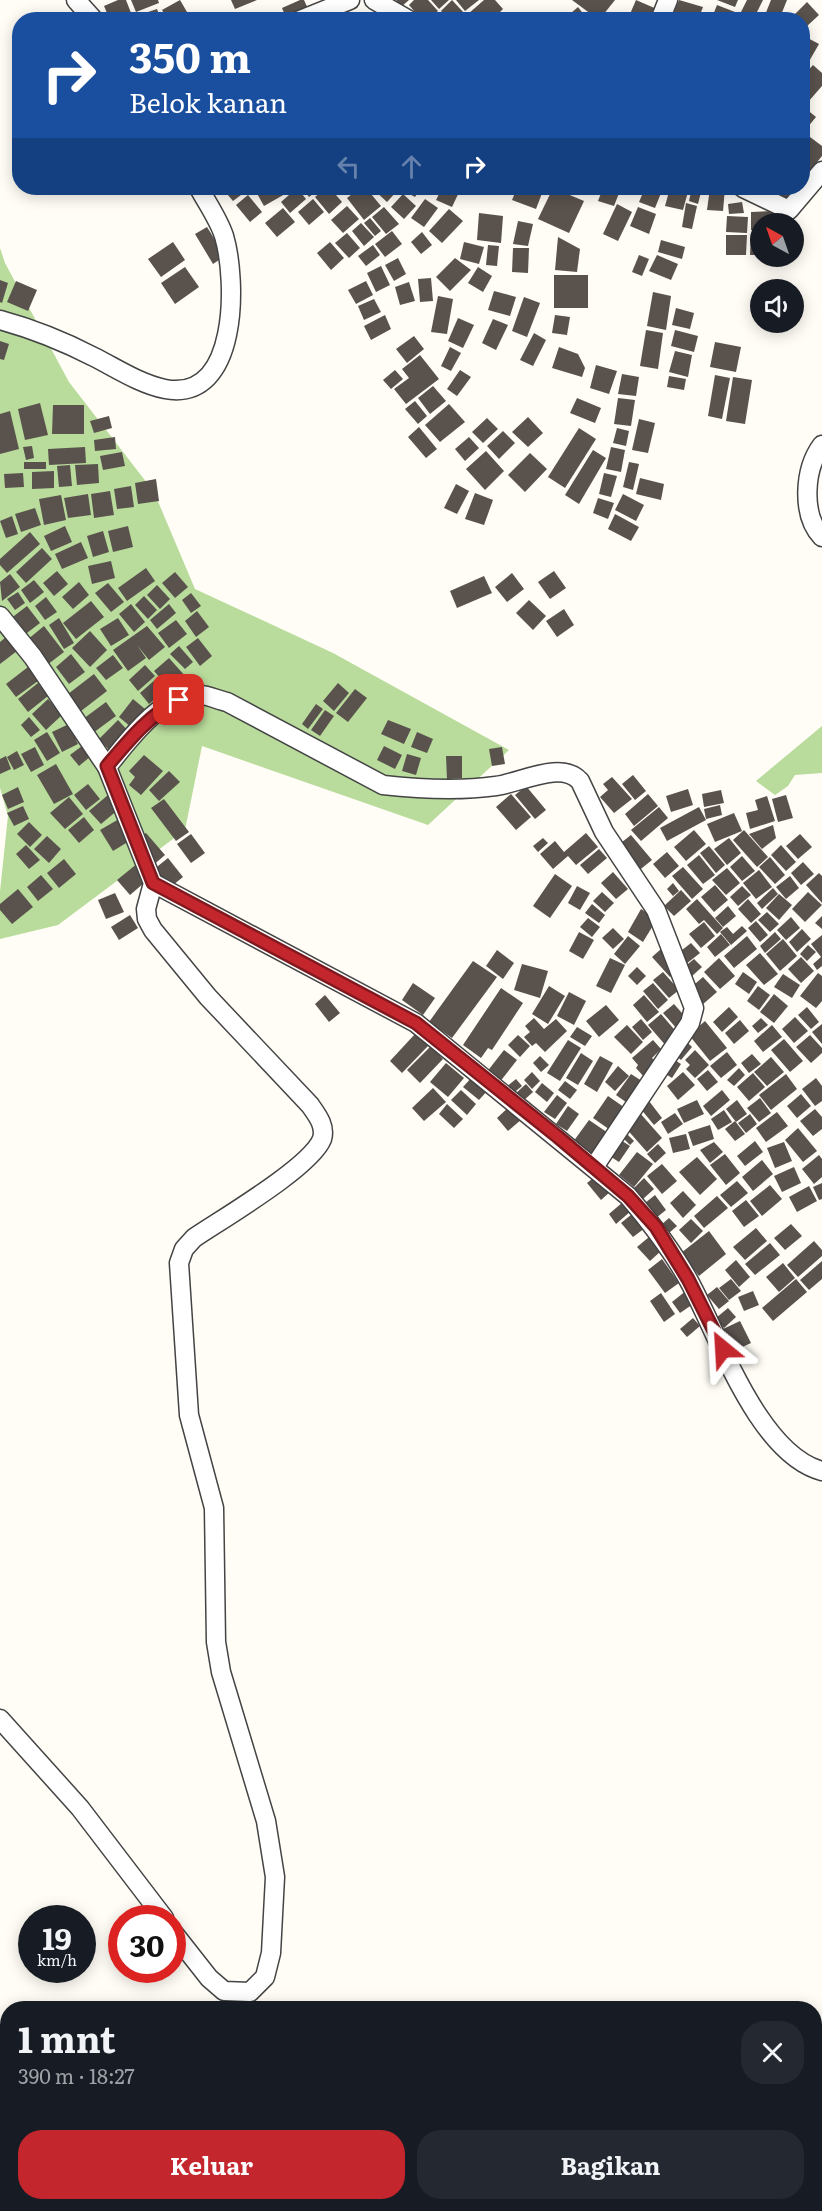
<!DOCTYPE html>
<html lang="id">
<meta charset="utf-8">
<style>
body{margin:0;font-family:Literata,serif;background:#242831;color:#f1f3f6;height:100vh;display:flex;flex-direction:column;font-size:22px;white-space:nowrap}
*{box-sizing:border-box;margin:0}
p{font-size:20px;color:#9ea1a6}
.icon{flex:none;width:33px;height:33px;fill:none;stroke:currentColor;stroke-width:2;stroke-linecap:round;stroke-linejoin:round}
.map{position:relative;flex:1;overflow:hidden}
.drawer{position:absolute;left:0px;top:2001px;width:822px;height:210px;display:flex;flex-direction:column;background:#171b24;border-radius:24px 24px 0 0;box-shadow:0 3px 15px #0003}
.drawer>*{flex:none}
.hud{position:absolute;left:12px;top:12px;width:798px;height:183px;border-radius:24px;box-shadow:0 3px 15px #0003;background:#1a4fa0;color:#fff;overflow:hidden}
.needle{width:39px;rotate:320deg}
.fabs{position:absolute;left:750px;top:213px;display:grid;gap:12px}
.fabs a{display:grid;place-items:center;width:54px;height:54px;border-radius:50%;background:#171b24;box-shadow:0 3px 15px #0003;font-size:30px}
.speed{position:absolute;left:18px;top:1905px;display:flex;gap:12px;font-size:30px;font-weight:700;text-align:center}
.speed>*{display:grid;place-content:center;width:78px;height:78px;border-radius:50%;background:#171b24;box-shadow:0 3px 15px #0003;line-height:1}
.speed small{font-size:15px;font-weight:400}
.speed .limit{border:9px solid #d22;background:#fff;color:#111}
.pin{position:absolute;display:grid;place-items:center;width:51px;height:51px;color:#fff;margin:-26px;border-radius:12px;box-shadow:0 3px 9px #0006}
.me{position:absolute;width:66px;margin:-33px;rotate:333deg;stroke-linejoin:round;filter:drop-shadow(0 0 4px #0008)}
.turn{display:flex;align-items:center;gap:21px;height:126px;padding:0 18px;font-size:27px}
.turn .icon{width:78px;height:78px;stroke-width:2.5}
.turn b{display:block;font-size:42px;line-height:51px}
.lanes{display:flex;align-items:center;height:57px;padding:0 18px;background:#0003;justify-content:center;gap:30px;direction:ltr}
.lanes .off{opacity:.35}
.round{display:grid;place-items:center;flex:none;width:63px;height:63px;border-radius:24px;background:#242831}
.head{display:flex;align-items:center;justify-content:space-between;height:102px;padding:0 18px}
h1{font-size:36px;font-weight:700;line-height:45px}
.button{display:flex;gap:12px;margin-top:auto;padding:12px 18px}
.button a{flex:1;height:69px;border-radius:24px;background:#c4262e;color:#fff;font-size:24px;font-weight:700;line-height:69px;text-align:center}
.button a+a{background:#242831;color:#f1f3f6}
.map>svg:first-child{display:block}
.forest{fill:#b9dc9c}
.building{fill:#5a524d}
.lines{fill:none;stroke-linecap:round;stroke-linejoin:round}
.street-casing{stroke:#444;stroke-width:21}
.street{stroke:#fff;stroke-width:18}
.route-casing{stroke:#7f191e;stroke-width:15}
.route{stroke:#c4262e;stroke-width:10}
</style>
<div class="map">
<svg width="822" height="2211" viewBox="0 0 822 2211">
<rect width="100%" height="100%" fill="#fffdf5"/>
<g class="forest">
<path d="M0 248 5 263 69 382 154 492 195 589 333 653 509 750 428 825 202 746 185 830 58 925 0 939V891L8 816 0 788Z"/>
<path d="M822 726V773L795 775 788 786 775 795 756 781Z"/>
</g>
<g class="building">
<path d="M118 0H126L131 13 110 20 104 6Z"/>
<path d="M131 0H158L159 3 136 12Z"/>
<path d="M180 0 187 12 173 20H168L162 10Z"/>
<path d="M231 0H257L235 9Z"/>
<path d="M300 0H304L309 11 287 20 282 8Z"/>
<path d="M396 0H409L401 7Z"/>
<path d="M414 0H428L438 11 428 20H422L409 5Z"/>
<path d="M431 0H449L439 9Z"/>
<path d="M452 0 464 13 458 20H448L441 11Z"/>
<path d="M456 0H479L465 11Z"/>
<path d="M484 0H495L503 9 492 20H472L468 14Z"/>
<path d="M572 0H615L599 20Z"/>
<path d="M636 0 659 10 655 20H641L630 14Z"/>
<path d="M679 0 703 7 698 20H671Z"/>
<path d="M717 0H738L735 7Z"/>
<path d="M747 0H763L754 18 741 12Z"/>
<path d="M771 0H787L779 20H763Z"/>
<path d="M807 2 819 15 806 27 802 20 794 15Z"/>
<path d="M717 5 735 12 732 20H711Z"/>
<path d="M578 7 588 20H563Z"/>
<path d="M157 9 161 20H151L148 12Z"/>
<path d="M503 12 511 20H495Z"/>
<path d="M802 35 819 44 804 70 802 69Z"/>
<path d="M813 65 822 73V86L808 102 802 98V77Z"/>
<path d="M805 108 816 117 802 134V112Z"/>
<path d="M810 137 822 146V156L805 177 802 175V146Z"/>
<path d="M222 188H248L249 189 233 201Z"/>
<path d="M260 188H281L285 194 264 206 255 190Z"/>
<path d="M297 188 306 199 290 213 281 202Z"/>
<path d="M302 188H321L309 197Z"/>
<path d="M326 188H330L342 202 329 214 315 197Z"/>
<path d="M360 188H366L381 206 364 220 347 198Z"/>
<path d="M372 188H394L397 191 387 202Z"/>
<path d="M399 188H421L415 197Z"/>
<path d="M425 188H439L435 195Z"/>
<path d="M442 188H461L452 207 436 200Z"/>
<path d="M517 188H544L536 209 512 200Z"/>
<path d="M553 188 584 201 569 233 538 219Z"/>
<path d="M603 188H621L614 206 598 201Z"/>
<path d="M645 188H663L655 208 639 202Z"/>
<path d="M670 188H689L683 210 665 206Z"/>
<path d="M692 188H702L698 204 689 201Z"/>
<path d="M710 188H725L723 211 707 210Z"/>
<path d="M775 188H800L784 203 772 191Z"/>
<path d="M403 194 416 206 404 219 391 207Z"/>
<path d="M248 195 262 212 250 222 236 205Z"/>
<path d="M313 199 324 212 309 225 298 212Z"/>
<path d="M425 199 438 208 424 227 411 218Z"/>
<path d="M742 202 744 213 729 214 728 204Z"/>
<path d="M686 203 697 206 692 229 682 227Z"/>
<path d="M617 204 632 212 618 241 603 234Z"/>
<path d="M347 206 359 219 343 233 331 220Z"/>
<path d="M384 207 399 224 386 234 372 217Z"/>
<path d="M638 207 656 214 649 234 630 226Z"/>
<path d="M283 208 295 222 277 237 265 223Z"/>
<path d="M449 209 463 221 442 243 429 231Z"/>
<path d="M773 211V224H760V230H751V212Z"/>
<path d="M479 213 503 216 501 243 477 240Z"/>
<path d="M727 216 748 217 747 233 726 232Z"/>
<path d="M370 218 381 231 375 236 364 223Z"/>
<path d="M518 221 533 224 528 246 513 244Z"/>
<path d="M361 223 374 237 364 246 352 231Z"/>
<path d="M207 227 225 256 213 264 195 234Z"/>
<path d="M392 231 402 244 385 257 375 244Z"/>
<path d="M422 232 432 245 421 254 411 242Z"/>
<path d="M347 233 360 248 349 258 335 243Z"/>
<path d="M751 233H760V255H750Z"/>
<path d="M726 235H747L746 255H726Z"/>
<path d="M558 237 580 249 577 272 555 270Z"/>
<path d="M661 240 685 247 682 259 658 252Z"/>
<path d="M173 242 185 260 161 277 148 259Z"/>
<path d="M330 242 344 258 331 270 317 253Z"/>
<path d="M464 242 484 247 479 264 460 259Z"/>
<path d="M373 245 380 255 366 266 358 256Z"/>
<path d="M488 245 499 246 497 266 486 265Z"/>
<path d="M513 248H529L528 273 512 272Z"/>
<path d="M639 255 649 259 642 276 632 272Z"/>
<path d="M657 255 678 264 671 280 649 271Z"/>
<path d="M398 258 406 274 394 281 385 265Z"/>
<path d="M455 258 471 270 450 291 436 277Z"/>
<path d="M381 266 390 285 376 292 367 273Z"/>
<path d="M185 267 199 287 175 304 161 283Z"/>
<path d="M478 267 492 276 483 292 468 283Z"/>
<rect x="554" y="275" width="34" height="33"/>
<path d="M431 278 433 301 420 302 418 279Z"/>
<path d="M0 280 8 283 2 303 0 302Z"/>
<path d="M16 281 37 290 28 311 7 302Z"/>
<path d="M366 281 373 295 356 304 348 290Z"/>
<path d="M409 282 415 301 400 305 395 287Z"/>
<path d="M494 291 516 297 510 316 488 310Z"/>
<path d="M653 292 671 296 666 330 647 326Z"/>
<path d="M438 296 453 299 447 334 431 332Z"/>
<path d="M524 297 540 303 527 337 512 331Z"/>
<path d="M374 299 381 312 364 320 358 306Z"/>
<path d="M676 308 694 313 690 329 672 325Z"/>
<path d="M385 315 391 329 371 340 364 326Z"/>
<path d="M555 315 570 317 567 335 552 333Z"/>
<path d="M458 318 474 325 463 348 448 341Z"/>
<path d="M493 319 508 325 496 350 482 343Z"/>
<path d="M646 330 663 333 658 369 640 366Z"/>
<path d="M675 330 698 336 694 352 671 346Z"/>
<path d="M534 333 546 340 533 366 520 360Z"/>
<path d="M414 336 424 349 407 363 396 349Z"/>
<path d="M0 341 9 344 4 360 0 359Z"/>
<path d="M715 342 741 347 736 372 710 367Z"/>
<path d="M450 347 461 353 451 371 441 366Z"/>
<path d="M559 347 578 354 585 368 582 377 552 368Z"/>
<path d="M675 351 692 355 688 377 669 372Z"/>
<path d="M420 355 439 379 406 404 394 389 409 378 402 369Z"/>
<path d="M596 365 617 371 609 394 590 388Z"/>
<path d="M395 370 403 379 391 389 383 380Z"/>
<path d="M460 370 471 377 457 396 447 389Z"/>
<path d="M622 374 639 377 636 396 618 394Z"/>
<path d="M715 375 730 378 722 419 708 416Z"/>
<path d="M669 376 686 379 684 390 667 387Z"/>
<path d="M733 377 752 380 745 424 726 421Z"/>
<path d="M433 386 446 401 430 414 418 398Z"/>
<path d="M577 398 601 408 595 423 570 413Z"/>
<path d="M618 398 635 400 631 426 614 424Z"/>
<path d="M415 401 427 416 418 424 405 409Z"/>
<path d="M40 403 48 435 25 440 18 409Z"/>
<path d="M449 404 465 422 440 442 425 425Z"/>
<path d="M53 405H84V434H52Z"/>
<path d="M10 411 19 449 0 454V414Z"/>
<path d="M109 416 112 428 94 433 90 421Z"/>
<path d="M528 417 543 433 528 447 512 432Z"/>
<path d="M487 418 498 429 483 443 472 432Z"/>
<path d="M639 419 655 423 648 453 632 450Z"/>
<path d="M419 427 437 449 426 458 408 437Z"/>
<path d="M579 428 596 439 565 488 548 477Z"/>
<path d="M617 428 629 431 626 446 613 443Z"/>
<path d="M503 431 515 443 499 459 487 446Z"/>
<path d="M115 437 116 449 95 451 94 440Z"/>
<path d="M469 437 479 448 465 461 455 449Z"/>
<path d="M32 446 34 458 26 460 23 447Z"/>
<path d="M85 447 86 463 49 465 48 449Z"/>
<path d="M611 447 625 450 621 472 606 469Z"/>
<path d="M593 450 606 458 579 504 565 495Z"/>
<path d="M486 451 504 471 485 490 466 469Z"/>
<path d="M122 452 125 466 103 470 100 456Z"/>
<path d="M530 453 547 469 525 492 508 475Z"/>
<rect x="24" y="462" width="22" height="7"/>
<path d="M629 462 639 464 633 490 623 487Z"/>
<path d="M98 464 99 483 77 485 75 465Z"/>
<path d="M70 465 72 486 59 487 57 466Z"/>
<path d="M54 471V488L32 489V472Z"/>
<path d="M23 473 24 487 5 488 4 474Z"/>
<path d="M604 473 617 476 611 497 599 494Z"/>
<path d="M640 478 664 484 661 500 636 494Z"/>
<path d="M156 479 159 501 138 504 135 483Z"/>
<path d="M456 484 469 491 457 514 444 508Z"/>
<path d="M131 486 134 507 117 509 114 489Z"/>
<path d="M110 491 114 515 94 518 91 494Z"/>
<path d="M475 493 493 500 484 525 465 519Z"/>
<path d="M88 494 91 515 68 518 64 498Z"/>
<path d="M623 494 644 505 636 521 615 510Z"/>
<path d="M61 495 66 520 44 525 39 499Z"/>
<path d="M598 498 614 503 608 519 593 513Z"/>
<path d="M35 508 41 525 21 532 15 514Z"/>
<path d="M615 514 639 527 631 541 608 529Z"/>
<path d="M12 516 18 534 6 538 0 521Z"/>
<path d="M65 526 72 542 51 551 44 536Z"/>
<path d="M128 526 133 547 113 552 108 531Z"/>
<path d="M103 531 109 552 93 557 87 536Z"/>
<path d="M30 532 40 544 7 573 0 565V559Z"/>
<path d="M81 542 88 558 62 569 55 554Z"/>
<path d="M42 548 52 559 26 583 16 572Z"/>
<path d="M111 561 115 578 92 584 88 566Z"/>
<path d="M146 568 155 581 127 601 118 588Z"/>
<path d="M57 571 68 584 54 596 43 583Z"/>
<path d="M554 571 566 588 550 599 538 582Z"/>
<path d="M175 572 188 587 175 598 162 583Z"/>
<path d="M512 573 524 589 507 602 495 587Z"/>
<path d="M10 574 20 587 2 601 0 582Z"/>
<path d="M484 576 492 593 457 608 450 591Z"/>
<path d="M34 580 44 592 30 603 21 590Z"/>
<path d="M79 582 89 595 73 609 62 597Z"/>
<path d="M108 583 124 602 111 612 95 593Z"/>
<path d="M157 585 170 599 160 609 147 595Z"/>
<path d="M18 592 25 603 15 610 7 599Z"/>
<path d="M191 593 201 606 191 613 182 600Z"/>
<path d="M144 596 157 610 148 619 135 605Z"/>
<path d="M46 597 57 612 45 620 35 606Z"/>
<path d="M529 600 546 616 533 630 516 613Z"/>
<path d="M91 601 104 617 76 639 63 623Z"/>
<path d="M131 604 145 622 134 632 119 614Z"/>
<path d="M169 604 176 613 157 629 150 620Z"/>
<path d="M27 606 40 623 23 636 10 619Z"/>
<path d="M564 609 574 625 557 637 546 621Z"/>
<path d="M197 611 209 627 196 637 185 621Z"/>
<path d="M59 618 74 643 64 649 49 625Z"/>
<path d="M118 618 129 635 111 646 100 629Z"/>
<path d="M176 620 187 634 169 648 158 633Z"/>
<path d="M44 626 64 652 47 665 27 640Z"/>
<path d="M147 626 165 647 149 660 137 645 146 658 128 671 113 650Z"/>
<path d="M90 631 107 650 90 667 72 648Z"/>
<path d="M6 637 17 651 0 664V642Z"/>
<path d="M198 638 212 656 200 666 186 647Z"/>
<path d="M179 646 193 662 185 669 170 654Z"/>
<path d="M71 654 85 672 69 684 56 667Z"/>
<path d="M113 655 123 668 106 680 96 668Z"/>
<path d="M169 658 186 677 171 690 154 671Z"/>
<path d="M145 665 155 676 138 691 129 680Z"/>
<path d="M28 667 38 681 16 697 6 684Z"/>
<path d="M94 674 107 691 81 711 68 694Z"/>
<path d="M156 679 166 690 149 704 140 693Z"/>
<path d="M38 683 48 696 28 712 18 699Z"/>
<path d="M338 683 349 693 334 711 323 701Z"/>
<path d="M355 689 367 698 348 722 336 713Z"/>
<path d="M48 699 62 715 46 730 32 714Z"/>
<path d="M133 699 145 709 131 727 119 717Z"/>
<path d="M106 702 116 716 93 733 83 719Z"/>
<path d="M316 704 323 709 308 729 302 724Z"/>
<path d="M325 710 334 716 320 736 311 730Z"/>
<path d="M29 717 40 730 31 737 21 725Z"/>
<path d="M118 720 130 733 111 752 99 739Z"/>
<path d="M388 720 411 729 404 744 381 734Z"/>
<path d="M69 724 78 744 62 752 52 732Z"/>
<path d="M47 732 60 753 47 761 34 740Z"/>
<path d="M417 732 433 739 427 753 411 747Z"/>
<path d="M82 746 91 756 79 766 70 755Z"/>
<path d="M384 746 402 755 395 769 377 760Z"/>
<path d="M35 747 44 765 31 772 21 754Z"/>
<path d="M502 747 505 764 492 766 489 749Z"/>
<path d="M17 751 24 765 14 770 7 757Z"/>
<path d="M407 754 421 758 416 775 402 771Z"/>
<path d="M144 755 163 771 141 795 129 785 135 777 129 771Z"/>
<path d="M6 756 11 769 0 774V759Z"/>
<path d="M446 756H462V778L447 779Z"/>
<path d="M56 764 73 794 54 804 37 775Z"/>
<path d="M169 771 180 782 159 801 149 790Z"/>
<path d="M633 775 646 791 635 800 622 784Z"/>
<path d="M612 777 632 799 614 813 600 797 608 790 603 784Z"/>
<path d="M88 784 100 799 86 810 74 795Z"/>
<path d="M526 786 546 810 535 819 515 795Z"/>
<path d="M18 787 24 802 8 809 2 795Z"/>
<path d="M688 789 693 805 671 812 666 796Z"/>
<path d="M721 790 724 803 704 807 702 794Z"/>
<path d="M511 794 531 817 516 830 496 807Z"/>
<path d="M648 794 658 806 634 826 625 814Z"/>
<path d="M108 795 119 809 101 824 89 811Z"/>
<path d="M786 795 793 818 778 822 772 799Z"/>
<path d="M767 796 775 821 750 829 746 813 758 810 755 800Z"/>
<path d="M69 797 83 814 65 829 50 813Z"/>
<path d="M164 799 189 832 176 841 151 808Z"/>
<path d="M720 805 722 815 706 819 704 809Z"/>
<path d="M23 806 29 819 14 826 7 813Z"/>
<path d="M659 807 668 818 641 841 631 830Z"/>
<path d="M699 807 706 820 667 841 660 828Z"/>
<path d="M734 813 742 831 715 842 707 824Z"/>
<path d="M84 817 94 830 79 843 68 830Z"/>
<path d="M119 819 131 840 113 851 100 830Z"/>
<path d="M29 822 42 835 30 847 17 834Z"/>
<path d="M773 825 776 838 762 849 749 834Z"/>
<path d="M694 830 706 844 686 861 674 847Z"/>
<path d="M744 830 768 857 757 867 733 840Z"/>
<path d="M146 833 165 855 151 867 139 837Z"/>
<path d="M586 833 598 847 576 865 568 856 553 869 540 854 555 841 564 852Z"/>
<path d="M191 834 205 853 191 863 177 844Z"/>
<path d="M800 834 812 847 798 859 786 846Z"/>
<path d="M631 835 652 860 637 872 617 846Z"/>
<path d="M47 836 61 849 49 863 34 849Z"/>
<path d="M543 838 548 843 538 852 533 846Z"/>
<path d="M729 838 741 853 727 865 714 849Z"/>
<path d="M26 845 40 860 29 869 16 854Z"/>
<path d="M781 845 796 862 786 871 771 855Z"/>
<path d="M709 846 725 865 716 873 700 853Z"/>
<path d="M599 849 607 858 588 874 580 865Z"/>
<path d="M667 852 679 866 665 878 653 864Z"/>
<path d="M699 855 715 875 703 884 687 865Z"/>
<path d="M742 856 755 871 742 881 730 867Z"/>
<path d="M770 857 785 875 775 884 759 867Z"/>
<path d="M168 858 183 877 168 889 153 870Z"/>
<path d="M64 859 76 874 59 888 47 873Z"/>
<path d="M803 862 814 874 801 885 791 873Z"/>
<path d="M138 863 151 877 130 895 117 880Z"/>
<path d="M683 867 703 889 692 899 672 876Z"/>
<path d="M727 868 740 883 726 895 712 880Z"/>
<path d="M759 870 772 887 756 899 743 883Z"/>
<path d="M613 872 628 889 616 899 601 883Z"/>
<path d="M819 873 822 876V903L806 885Z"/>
<path d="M555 874 572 886 550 918 533 906Z"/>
<path d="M41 875 53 889 38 901 27 887Z"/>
<path d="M790 876 799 888 786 899 776 887Z"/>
<path d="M673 883 679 891 673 896 667 889Z"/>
<path d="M715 885 728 900 714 912 701 897Z"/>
<path d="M577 886 590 893 580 910 568 903Z"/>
<path d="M742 886 751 895 738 906 730 897Z"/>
<path d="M773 888 778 894 762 909 757 903Z"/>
<path d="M18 889 33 907 12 924 0 910V904Z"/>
<path d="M681 890 691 901 674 916 664 906Z"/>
<path d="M602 892 614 903 605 912 593 901Z"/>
<path d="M808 892 822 905 805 922 792 909Z"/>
<path d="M115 893 124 912 106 919 98 900Z"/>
<path d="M779 894 792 905 779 920 766 908Z"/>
<path d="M697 899 723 928 717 934 704 920 699 924 686 909Z"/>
<path d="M748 899 761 914 751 923 738 909Z"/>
<path d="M592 904 605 915 599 923 585 913Z"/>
<path d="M728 906 736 916 723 927 715 918Z"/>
<path d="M641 909 657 919 643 942 628 932Z"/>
<path d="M767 912 779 924 770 932 758 920Z"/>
<path d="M130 915 138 928 119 940 111 927Z"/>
<path d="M822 916V929L815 923Z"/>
<path d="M791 917 800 928 786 940 777 930Z"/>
<path d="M588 918 600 927 592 937 580 927Z"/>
<path d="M756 921 768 935 760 942 748 928Z"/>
<path d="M704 922 715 936 701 948 689 934Z"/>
<path d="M742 926 747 931 731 945 720 932 727 927 733 934Z"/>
<path d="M613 928 624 939 613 949 602 938Z"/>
<path d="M802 929 811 939 797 952 789 942Z"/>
<path d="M579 932 594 940 583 959 569 951Z"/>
<path d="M775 932 781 939 765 953 760 946Z"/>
<path d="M721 934 730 945 715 957 707 947Z"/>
<path d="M822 935V966L817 970 813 964 821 957 811 944Z"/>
<path d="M628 936 640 946 625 964 614 954Z"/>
<path d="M747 936 757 949 734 968 724 956Z"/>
<path d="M783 939 797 956 780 971 766 954Z"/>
<path d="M691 943 700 953 686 964 677 954Z"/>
<path d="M808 945 816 952 807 961 800 954Z"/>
<path d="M661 949 679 969 670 977 652 957Z"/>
<path d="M497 950 514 963 503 979 486 966Z"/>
<path d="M760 953 778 974 764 985 746 965Z"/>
<path d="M801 957 814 971 801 983 788 969Z"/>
<path d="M610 958 625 965 611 993 596 986Z"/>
<path d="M719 958 735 976 720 989 704 972Z"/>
<path d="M694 959 702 967 691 977 683 968Z"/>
<path d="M473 961 497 977 452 1038 429 1022Z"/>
<path d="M522 964 548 971 540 998 514 990Z"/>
<path d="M637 967 646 976 637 985 628 976Z"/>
<path d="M663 972 679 990 669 998 653 980Z"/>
<path d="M743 972 757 982 749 994 735 984Z"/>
<path d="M818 973 822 976V1001L816 1008 800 996Z"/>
<path d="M783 974 800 985 792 998 774 987Z"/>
<path d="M703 977 717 992 702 1005 689 989Z"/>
<path d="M413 983 435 998 423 1015 402 1000Z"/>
<path d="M653 983 668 1000 658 1009 643 991Z"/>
<path d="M549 986 565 996 548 1024 532 1014Z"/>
<path d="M758 986 770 995 759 1010 747 1001Z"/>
<path d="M501 988 523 1003 492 1050 488 1048 481 1058 463 1045Z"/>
<path d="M569 992 586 1001 574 1025 557 1016Z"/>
<path d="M774 994 788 1006 774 1023 760 1012Z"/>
<path d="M325 995 340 1013 329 1022 315 1004Z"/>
<path d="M644 995 659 1012 647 1022 633 1005Z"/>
<path d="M674 1004 689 1021 678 1030 663 1013Z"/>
<path d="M606 1005 619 1020 599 1037 586 1021Z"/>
<path d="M729 1007 738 1017 722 1032 713 1022Z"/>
<path d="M807 1007 819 1022 811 1029 798 1015Z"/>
<path d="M661 1014 679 1035 667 1047 648 1025Z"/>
<path d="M795 1017 808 1031 794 1043 782 1029Z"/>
<path d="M534 1018 544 1029 556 1019 567 1031 545 1052 536 1043 532 1046 524 1037 530 1032 525 1026Z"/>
<path d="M761 1018 768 1025 758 1033 752 1026Z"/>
<path d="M641 1019 652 1032 643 1040 632 1027Z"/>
<path d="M740 1020 749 1031 734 1044 725 1033Z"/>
<path d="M705 1021 727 1048 710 1061 689 1035Z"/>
<path d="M822 1024V1044L812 1032Z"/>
<path d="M627 1025 643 1042 631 1054 614 1037Z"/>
<path d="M772 1025 782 1037 763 1052 754 1041Z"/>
<path d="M577 1027 592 1036 585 1046 570 1037Z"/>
<path d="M415 1034 428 1046 402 1073 390 1061Z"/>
<path d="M518 1035 530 1046 520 1057 508 1045Z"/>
<path d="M810 1035 822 1048V1053L811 1063 796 1047Z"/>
<path d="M784 1039 803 1061 790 1072 771 1050Z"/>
<path d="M568 1040 581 1048 560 1081 547 1073Z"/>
<path d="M653 1040 661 1049 652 1058 659 1065 645 1078 636 1068 638 1065 632 1058Z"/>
<path d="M686 1041 692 1047 681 1060 675 1055Z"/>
<path d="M431 1046 443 1059 420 1083 407 1070Z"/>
<path d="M504 1050 517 1060 499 1083 486 1073Z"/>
<path d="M695 1050 709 1065 695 1078 686 1069 690 1065 685 1060Z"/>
<path d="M727 1052 737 1065 721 1078 710 1066Z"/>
<path d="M581 1053 593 1061 578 1085 566 1078Z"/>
<path d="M752 1054 761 1064 749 1073 741 1063Z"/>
<path d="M540 1056 549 1065 541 1072 533 1063Z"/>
<path d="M600 1056 613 1063 597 1092 584 1084Z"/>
<path d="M771 1057 784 1072 767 1086 754 1072Z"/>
<path d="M673 1059 681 1064 672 1078 664 1073Z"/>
<path d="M446 1063 464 1078 448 1097 430 1082Z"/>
<path d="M618 1066 629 1076 615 1091 605 1082Z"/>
<path d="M739 1068 745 1075 734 1086 727 1080Z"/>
<path d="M708 1070 718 1082 707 1091 697 1079Z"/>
<path d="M532 1072 540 1081 532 1089 524 1080Z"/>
<path d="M683 1072 695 1085 678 1100 667 1086Z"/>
<path d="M753 1073 765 1087 749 1101 737 1087Z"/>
<path d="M631 1074 645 1083 630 1105 616 1095Z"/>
<path d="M786 1074 797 1089 771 1110 759 1095Z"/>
<path d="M472 1077 488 1090 479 1100 463 1087Z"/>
<path d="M816 1078 822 1086V1101L815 1106 802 1089Z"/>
<path d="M516 1079 522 1086 511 1095 505 1088Z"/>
<path d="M565 1081 577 1090 570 1099 558 1090Z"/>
<path d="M542 1083 554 1093 547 1102 535 1092Z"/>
<path d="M526 1084 533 1092 522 1102 515 1094Z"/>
<path d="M433 1088 446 1102 424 1121 412 1108Z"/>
<path d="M461 1090 476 1104 467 1115 451 1100Z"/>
<path d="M722 1090 730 1100 711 1116 703 1106Z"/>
<path d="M801 1094 811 1106 797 1118 787 1106Z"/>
<path d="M557 1095 567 1103 555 1119 544 1112Z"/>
<path d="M608 1096 628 1110 613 1132 593 1118Z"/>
<path d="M760 1098 771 1113 759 1122 747 1108Z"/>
<path d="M697 1100 704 1114 684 1123 677 1109Z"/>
<path d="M737 1100 747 1114 736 1122 726 1109Z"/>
<path d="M649 1101 662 1118 654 1125 640 1108Z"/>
<path d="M447 1104 463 1119 454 1128 439 1114Z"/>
<path d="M510 1106 522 1119 508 1131 497 1118Z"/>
<path d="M568 1106 579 1114 567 1131 556 1124Z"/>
<path d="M815 1109 822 1117V1129L813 1136 800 1121Z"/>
<path d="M724 1110 732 1122 718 1130 711 1119Z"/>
<path d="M639 1112 662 1138 647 1152 624 1126Z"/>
<path d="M777 1112 788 1126 766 1142 756 1128Z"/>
<path d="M675 1113 683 1124 668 1134 661 1122Z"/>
<path d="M750 1114 757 1124 746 1133 738 1123Z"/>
<path d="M589 1120 611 1135 595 1157 573 1142Z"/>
<path d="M735 1121 745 1134 735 1141 725 1129Z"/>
<path d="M710 1125 714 1139 693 1146 688 1132Z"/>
<path d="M798 1128 817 1151 803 1162 785 1140Z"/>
<path d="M625 1132 634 1141 630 1145 621 1136Z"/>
<path d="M686 1134 690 1149 673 1153 669 1138Z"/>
<path d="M616 1137 630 1146 619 1162 605 1153Z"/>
<path d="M755 1141 763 1152 745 1166 737 1156Z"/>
<path d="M714 1142 723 1152 710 1163 700 1150Z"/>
<path d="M784 1142 792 1161 775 1168 767 1148Z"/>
<path d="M658 1144 666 1153 655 1163 647 1154Z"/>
<path d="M637 1152 653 1164 634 1187 619 1175Z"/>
<path d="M725 1154 740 1173 726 1185 710 1165Z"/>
<path d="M819 1155 822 1159V1177L814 1184 802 1169Z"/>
<path d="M697 1157 717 1179 700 1195 679 1172Z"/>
<path d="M762 1160 773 1174 753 1191 742 1177Z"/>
<path d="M662 1164 677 1181 662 1194 647 1176Z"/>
<path d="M794 1167 801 1183 782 1192 774 1176Z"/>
<path d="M597 1175 611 1191 601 1200 587 1183Z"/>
<path d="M644 1178 654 1189 643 1199 633 1189Z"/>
<path d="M737 1181 748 1193 731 1207 720 1195Z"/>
<path d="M822 1183V1199L819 1200 813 1187Z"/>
<path d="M770 1185 782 1199 762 1216 750 1201Z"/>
<path d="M809 1186 817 1201 797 1212 789 1197Z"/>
<path d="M683 1191 696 1205 683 1218 670 1203Z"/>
<path d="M655 1195 666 1210 656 1218 645 1203Z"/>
<path d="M717 1196 728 1208 704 1228 694 1216Z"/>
<path d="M746 1200 759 1216 744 1227 732 1211Z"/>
<path d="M623 1202 631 1211 616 1224 609 1214Z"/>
<path d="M637 1210 649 1225 633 1237 621 1223Z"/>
<path d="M669 1218 677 1226 669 1233 661 1225Z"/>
<path d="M691 1219 703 1231 691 1243 679 1230Z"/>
<path d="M791 1224 802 1236 785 1250 774 1238Z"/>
<path d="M756 1228 767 1241 745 1260 733 1247Z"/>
<path d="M709 1231 726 1254 699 1276 681 1253Z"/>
<path d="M649 1237 661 1251 650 1261 637 1247Z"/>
<path d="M814 1241 822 1250V1256L798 1277 787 1265Z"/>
<path d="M770 1243 780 1255 755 1275 745 1264Z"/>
<path d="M662 1259 679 1283 665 1293 648 1270Z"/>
<path d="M736 1260 750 1277 739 1287 725 1270Z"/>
<path d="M822 1261V1279L809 1290 800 1280Z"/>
<path d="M783 1263 795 1278 779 1292 766 1277Z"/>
<path d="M731 1279 741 1291 729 1300 719 1288Z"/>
<path d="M796 1279 807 1292 773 1321 762 1308Z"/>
<path d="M717 1287 729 1301 719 1309 707 1295Z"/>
<path d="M687 1290 696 1302 680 1313 672 1302Z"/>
<path d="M753 1291 759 1305 744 1311 738 1297Z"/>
<path d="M661 1293 675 1314 664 1322 650 1301Z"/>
<path d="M728 1308 736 1317 724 1328 716 1318Z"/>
<path d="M693 1318 700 1326 687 1337 680 1329Z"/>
<path d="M740 1321 751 1343 732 1352 721 1330Z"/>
</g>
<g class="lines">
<defs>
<g id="street">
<path d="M76 0 94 20"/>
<path d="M374 0 409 20"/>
<path d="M300 20 350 0"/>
<path d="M660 20 668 0"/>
<path d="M743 188 789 210 822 171"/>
<path d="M0 320C33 329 63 341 94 357 116 368 140 384 165 389 239 403 237 280 224 236 219 220 207 203 199 188"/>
<path d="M822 445C804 469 801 515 822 537"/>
<path d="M0 616 33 657 107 767 153 883 146 909 147 919 153 930 208 997 310 1105C317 1115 326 1126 322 1139 311 1167 222 1219 194 1238L184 1249 179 1263 189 1415 214 1508 216 1642 221 1672 266 1821 275 1877 271 1953 265 1977 250 1992 224 1991 209 1978 172 1931"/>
<path d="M107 767C128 741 162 693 200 695 208 695 218 700 227 702L383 785C419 789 460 791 496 786 520 783 561 760 580 781L604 832 656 910 694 1008 690 1023 594 1167"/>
<path d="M153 883 416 1023 628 1196C651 1223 672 1250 689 1281 719 1336 758 1454 822 1471"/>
<path d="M0 1719 80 1808 164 1918"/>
</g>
</defs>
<use href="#street" class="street-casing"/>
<use href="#street" class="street"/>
</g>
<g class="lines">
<defs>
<path id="route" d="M179 700C148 716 129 740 107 766L153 883 416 1023 558 1137 628 1196 656 1227 688 1279 723 1349"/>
</defs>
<use href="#route" class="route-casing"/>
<use href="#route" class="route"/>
</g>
</svg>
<div class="fabs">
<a><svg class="needle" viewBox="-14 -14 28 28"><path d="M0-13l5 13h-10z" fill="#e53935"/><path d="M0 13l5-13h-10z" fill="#9ea1a6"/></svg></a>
<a><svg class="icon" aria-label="sound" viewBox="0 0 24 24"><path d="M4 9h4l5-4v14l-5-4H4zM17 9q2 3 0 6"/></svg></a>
</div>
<div class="speed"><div>19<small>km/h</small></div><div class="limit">30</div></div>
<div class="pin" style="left:179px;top:700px;background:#d93025"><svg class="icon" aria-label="arrive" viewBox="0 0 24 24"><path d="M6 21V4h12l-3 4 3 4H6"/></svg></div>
<svg class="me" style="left:723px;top:1349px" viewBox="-20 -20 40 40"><path d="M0-17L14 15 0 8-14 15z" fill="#c4262e" stroke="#fff" stroke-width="4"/></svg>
<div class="hud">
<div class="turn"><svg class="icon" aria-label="right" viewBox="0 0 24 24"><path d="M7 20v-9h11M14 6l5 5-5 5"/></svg><div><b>350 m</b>Belok kanan</div></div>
<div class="lanes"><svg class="icon off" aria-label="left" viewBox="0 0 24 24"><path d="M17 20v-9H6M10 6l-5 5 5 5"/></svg><svg class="icon off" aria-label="ahead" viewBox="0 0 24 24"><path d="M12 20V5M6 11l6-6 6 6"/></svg><svg class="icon" aria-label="right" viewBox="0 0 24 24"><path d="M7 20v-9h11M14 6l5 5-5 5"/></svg></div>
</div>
<section class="drawer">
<div class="head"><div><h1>1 mnt</h1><p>390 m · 18:27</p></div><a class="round"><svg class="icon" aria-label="close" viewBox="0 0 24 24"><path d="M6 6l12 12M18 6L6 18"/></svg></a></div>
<div class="button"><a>Keluar</a><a>Bagikan</a></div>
</section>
</div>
